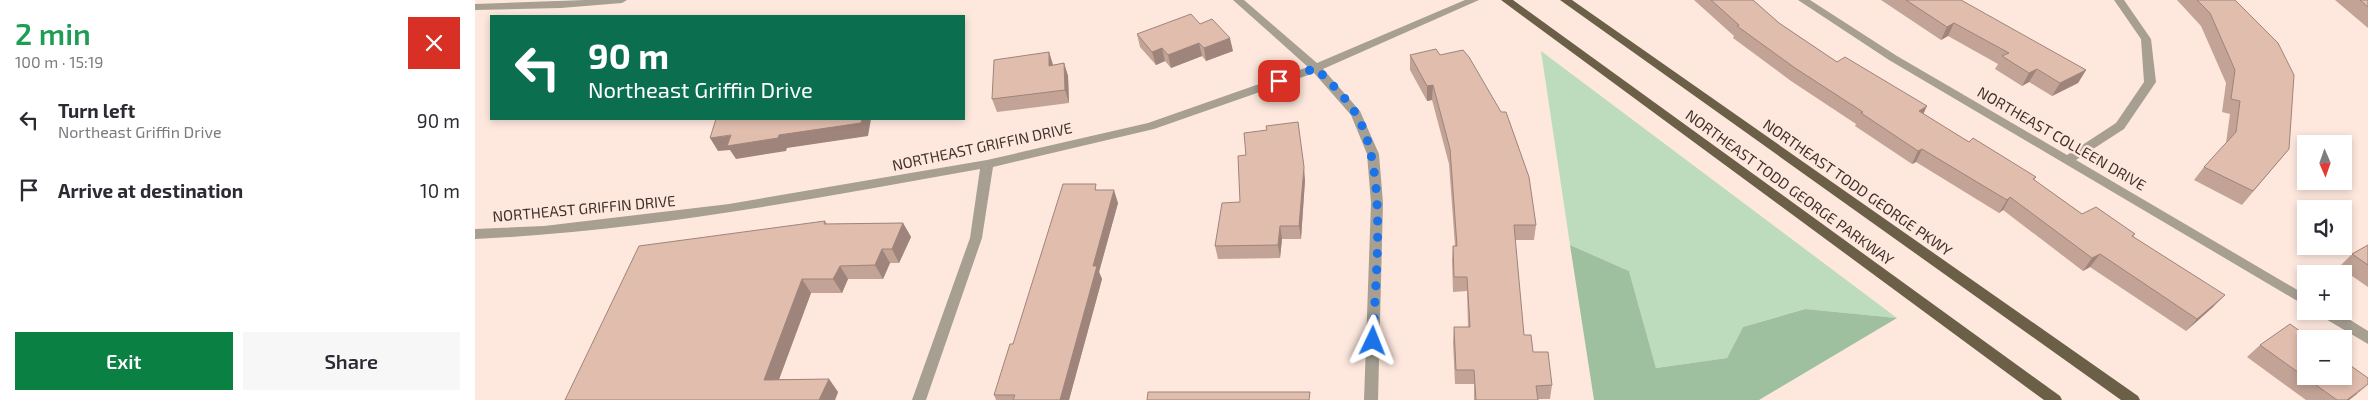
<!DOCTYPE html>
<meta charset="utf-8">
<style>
body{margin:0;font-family:"Exo 2",sans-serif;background:#f7f7f7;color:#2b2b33;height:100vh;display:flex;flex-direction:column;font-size:19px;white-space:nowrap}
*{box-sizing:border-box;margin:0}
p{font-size:16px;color:#7c7c81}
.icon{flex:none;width:28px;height:28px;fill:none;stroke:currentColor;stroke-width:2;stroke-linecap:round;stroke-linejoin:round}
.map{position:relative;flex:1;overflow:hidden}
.panel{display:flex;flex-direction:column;background:#fff;width:475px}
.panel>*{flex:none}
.top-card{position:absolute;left:15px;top:15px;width:475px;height:105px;border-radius:0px;box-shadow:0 2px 8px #0003;background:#0b6e4f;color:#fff;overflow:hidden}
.needle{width:32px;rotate:178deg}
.tools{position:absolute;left:1822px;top:135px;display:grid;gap:10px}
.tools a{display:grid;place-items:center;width:55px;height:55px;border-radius:0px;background:#fff;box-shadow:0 2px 8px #0003;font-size:25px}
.pin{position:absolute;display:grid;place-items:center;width:42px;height:42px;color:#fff;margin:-21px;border-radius:10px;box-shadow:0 2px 8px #0006}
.me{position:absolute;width:55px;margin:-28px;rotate:2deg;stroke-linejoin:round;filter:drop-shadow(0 0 4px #0008)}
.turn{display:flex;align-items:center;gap:18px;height:105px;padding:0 15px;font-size:22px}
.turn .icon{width:65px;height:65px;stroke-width:2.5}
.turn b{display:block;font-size:35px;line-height:42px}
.round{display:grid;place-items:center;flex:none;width:52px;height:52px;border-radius:0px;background:#f7f7f7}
.head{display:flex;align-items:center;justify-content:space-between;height:85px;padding:0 15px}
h1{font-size:30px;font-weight:600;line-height:38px;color:#1e9e55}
.action{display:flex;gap:10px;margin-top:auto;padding:10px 15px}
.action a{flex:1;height:58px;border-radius:0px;background:#0b8043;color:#fff;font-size:20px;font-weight:600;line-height:58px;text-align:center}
.action a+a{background:#f7f7f7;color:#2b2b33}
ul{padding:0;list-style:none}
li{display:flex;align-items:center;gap:15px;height:70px;padding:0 15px}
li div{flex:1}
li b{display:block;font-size:19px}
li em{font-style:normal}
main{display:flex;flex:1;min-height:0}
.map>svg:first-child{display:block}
.green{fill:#bddcbe}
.forest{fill:#9ec09f}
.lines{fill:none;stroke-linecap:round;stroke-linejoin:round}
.minor{fill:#a69f92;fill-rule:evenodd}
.major{fill:#6c5f47;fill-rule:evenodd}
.wall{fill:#c2a396}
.shaded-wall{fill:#9e847a}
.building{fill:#e1bdae;stroke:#9e847a}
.route{stroke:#1a73e8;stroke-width:9;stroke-dasharray:0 16.2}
.labels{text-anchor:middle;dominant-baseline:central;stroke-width:5;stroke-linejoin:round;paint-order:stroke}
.street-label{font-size:15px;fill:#40322c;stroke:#fee8de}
</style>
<main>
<section class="panel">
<div class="head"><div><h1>2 min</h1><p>100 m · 15:19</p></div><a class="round" style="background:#d93025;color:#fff"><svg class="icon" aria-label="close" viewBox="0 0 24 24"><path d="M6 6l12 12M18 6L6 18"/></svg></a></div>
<ul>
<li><svg class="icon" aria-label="left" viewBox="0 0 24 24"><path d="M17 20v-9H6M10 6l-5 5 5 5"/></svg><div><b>Turn left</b><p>Northeast Griffin Drive</p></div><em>90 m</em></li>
<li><svg class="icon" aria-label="arrive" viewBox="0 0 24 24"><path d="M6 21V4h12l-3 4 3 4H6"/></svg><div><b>Arrive at destination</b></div><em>10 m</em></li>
</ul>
<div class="action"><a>Exit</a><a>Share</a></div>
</section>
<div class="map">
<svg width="1893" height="400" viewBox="0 0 1893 400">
<rect width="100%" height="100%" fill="#fee8de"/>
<path class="green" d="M1066 51 1422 318 1329 309 1268 327 1252 358 1181 368 1154 271 1095 245Z"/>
<path class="forest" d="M1095 245 1154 271 1181 368 1252 358 1268 327 1330 309 1422 318 1284 400H1119Z"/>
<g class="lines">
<g class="minor">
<path d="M110 0H152L147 3 86 8 0 10V4Z"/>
<path d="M758 0H769L842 63 990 0H1004L848 69 885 111 904 154 908 203 903 400H889L896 203 892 154 876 115 839 73 679 129 518 167 507 238 451 400H437L495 238 505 169C338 199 170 231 0 239V229L69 226 254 204 512 160 673 123 833 67Z"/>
<path d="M1323 0H1335L1422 56 1592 155 1641 123 1669 82 1666 39 1639 0H1649L1676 39 1681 82 1649 129 1601 160 1831 295V306L1414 60Z"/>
<path d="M1842 311H1861L1893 331V344L1844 315Z"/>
</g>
<g class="major">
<path d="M1026 0H1038L1585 396 1587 400H1569Z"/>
<path d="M1085 0H1097L1663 396 1665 400H1646Z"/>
</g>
</g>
<g class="wall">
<path d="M1219 0H1278L1304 23 1362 62 1448 114 1494 142 1561 177 1559 180 1607 214 1660 234 1658 236 1738 307 1711 331 1615 267 1608 271 1528 210 1524 213 1441 162 1437 164 1380 126 1381 124 1316 81 1258 38 1259 36Z"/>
<path d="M1406 0H1475L1611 70 1603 83 1577 96 1554 82 1547 86 1520 69 1523 64 1473 36 1466 40Z"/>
<path d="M1702 0H1760L1814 149 1767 205 1719 180 1729 167 1751 143 1755 114 1747 112 1751 83 1726 26Z"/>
<path d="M1860 0H1893V28Z"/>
<path d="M725 24 758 51 731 61 727 56 696 68 690 61 681 65 665 47 662 34Z"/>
<path d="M574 52 578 65 589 63 593 76 594 103 522 112 517 99Z"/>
<path d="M935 55 1061 225 1059 240H1040L1049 335 1058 352 1077 385 1075 399 999 400V384H980L978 342 979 327H993L992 291 978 292 977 260 978 246H980L974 164 957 100 952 101 935 70Z"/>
<path d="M830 180 826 239H807L805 258 743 259 740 246 765 202Z"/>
<path d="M623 190 643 203 624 272 627 279 594 400H521L519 395 538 344Z"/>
<path d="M350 221 352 224 428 223 436 237 424 263H415L408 279H373L367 293H336L304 379H354L363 392 360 400H90Z"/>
<path d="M1893 245V287L1864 267 1877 254Z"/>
<path d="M1785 345 1882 394 1874 400H1831L1772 357Z"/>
</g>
<g class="shaded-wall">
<path d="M1479 23 1473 36 1466 40 1472 27Z"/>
<path d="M755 38 758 51 731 61 729 48Z"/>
<path d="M724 43 727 56 696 68 693 55Z"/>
<path d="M687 48 690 61 681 65 677 52Z"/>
<path d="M574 52 578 65 574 66Z"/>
<path d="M589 63 593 76 594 103 590 90Z"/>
<path d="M1562 69 1554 82 1547 86 1554 73Z"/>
<path d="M1611 70 1603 83 1577 96 1585 83Z"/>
<path d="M958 85 957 100 952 101V86Z"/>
<path d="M1452 106 1446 119 1444 111Z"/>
<path d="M387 119H396L393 136 312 148 311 151 261 159 255 150 243 151 235 138Z"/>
<path d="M1447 149 1441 162 1437 164 1443 151Z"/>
<path d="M829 167 830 180 826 239 824 226Z"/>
<path d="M639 190 643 203 624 272 627 279 594 400H585L618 266Z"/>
<path d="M1535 197 1528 210 1524 213 1532 200Z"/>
<path d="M428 223 436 237 424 263 417 249Z"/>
<path d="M805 226 807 239 805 258 803 245Z"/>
<path d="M407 249 415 263 408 279 400 265Z"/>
<path d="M1625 254 1615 267 1608 271 1617 258Z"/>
<path d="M365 266 373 279 367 293 358 279Z"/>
<path d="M327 279 336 293 299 393 289 380Z"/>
<path d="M1750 295 1738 307 1711 331 1722 319Z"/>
<path d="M354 379 363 392 360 400H344Z"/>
<path d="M1893 385 1874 400H1872Z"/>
</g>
<g class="building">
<path d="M1236 0H1278L1304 23 1362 62 1370 57 1452 106 1444 111 1494 142 1498 138 1561 177 1558 179 1607 214 1621 207 1660 234 1657 236 1750 295 1722 319 1625 254 1617 258 1535 197 1532 200 1447 149 1443 151 1386 113 1388 112 1320 68 1262 26 1264 25Z"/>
<path d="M1431 0H1486L1611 70 1585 83 1562 69 1554 73 1527 56 1534 53 1479 23 1472 27Z"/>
<path d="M1722 0H1760L1803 43 1819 75 1814 149 1778 191 1729 167 1761 132 1765 101 1756 99 1760 70 1735 13Z"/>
<path d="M1885 0H1893V7Z"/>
<path d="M716 14 725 24 737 19 755 38 729 48 724 43 693 55 687 48 677 52 662 34Z"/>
<path d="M961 49 965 55 988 50 994 57 1026 112H1031L1054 177 1061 225H1039L1049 335H1056L1058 352H1073L1077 385 1061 386 1063 400H1001L999 370H981L979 327H995L992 277H979L978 246H982L975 149 958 85 952 86 935 55Z"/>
<path d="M574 52V66L589 63 590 90 517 99 519 60Z"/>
<path d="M241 119H387L386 123 304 135 303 138 252 146 256 135 235 138Z"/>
<path d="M823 122 829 167 824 226H805L803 245 740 246 747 203 765 202 763 156 771 155 769 133 792 130 791 126Z"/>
<path d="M588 184H621L620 190H639L618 266H622L585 400H538L540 395H519L535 344H538Z"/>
<path d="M350 221 349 224 428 223 417 249H407L400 265 365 266 358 279H327L289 380 354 379 344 400H90L164 246Z"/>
<path d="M1893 245V265L1877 254Z"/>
<path d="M1815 324 1836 339H1831V376H1869V361L1893 378V384L1872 400H1862L1785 345Z"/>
<path d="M673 392H835L834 400H672Z"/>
</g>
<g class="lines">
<path class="route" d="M804 81 841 68C854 82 871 97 881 114 914 169 900 277 898 341"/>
</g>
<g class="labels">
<g class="street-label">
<text transform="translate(1587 138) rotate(30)">NORTHEAST COLLEEN DRIVE</text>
<text transform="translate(507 146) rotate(-12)">NORTHEAST GRIFFIN DRIVE</text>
<text transform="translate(1315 187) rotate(36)">NORTHEAST TODD GEORGE PARKWAY</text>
<text transform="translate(1383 187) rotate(35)">NORTHEAST TODD GEORGE PKWY</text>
<text transform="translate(109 208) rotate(-5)">NORTHEAST GRIFFIN DRIVE</text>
</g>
</g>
</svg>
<div class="tools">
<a><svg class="needle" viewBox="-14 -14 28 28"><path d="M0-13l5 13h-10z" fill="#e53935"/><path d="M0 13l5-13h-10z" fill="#7c7c81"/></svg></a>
<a><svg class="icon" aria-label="sound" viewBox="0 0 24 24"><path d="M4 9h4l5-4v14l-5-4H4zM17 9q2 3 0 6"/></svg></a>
<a>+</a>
<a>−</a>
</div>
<div class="pin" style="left:804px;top:81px;background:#d93025"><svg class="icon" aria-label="arrive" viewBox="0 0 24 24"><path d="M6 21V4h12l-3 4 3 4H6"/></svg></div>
<svg class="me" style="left:898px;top:341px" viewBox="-20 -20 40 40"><path d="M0-17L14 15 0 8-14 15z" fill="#1a73e8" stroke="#fff" stroke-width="4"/></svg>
<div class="top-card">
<div class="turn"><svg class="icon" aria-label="left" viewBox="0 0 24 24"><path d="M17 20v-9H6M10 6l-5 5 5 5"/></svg><div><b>90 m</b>Northeast Griffin Drive</div></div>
</div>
</div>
</main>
